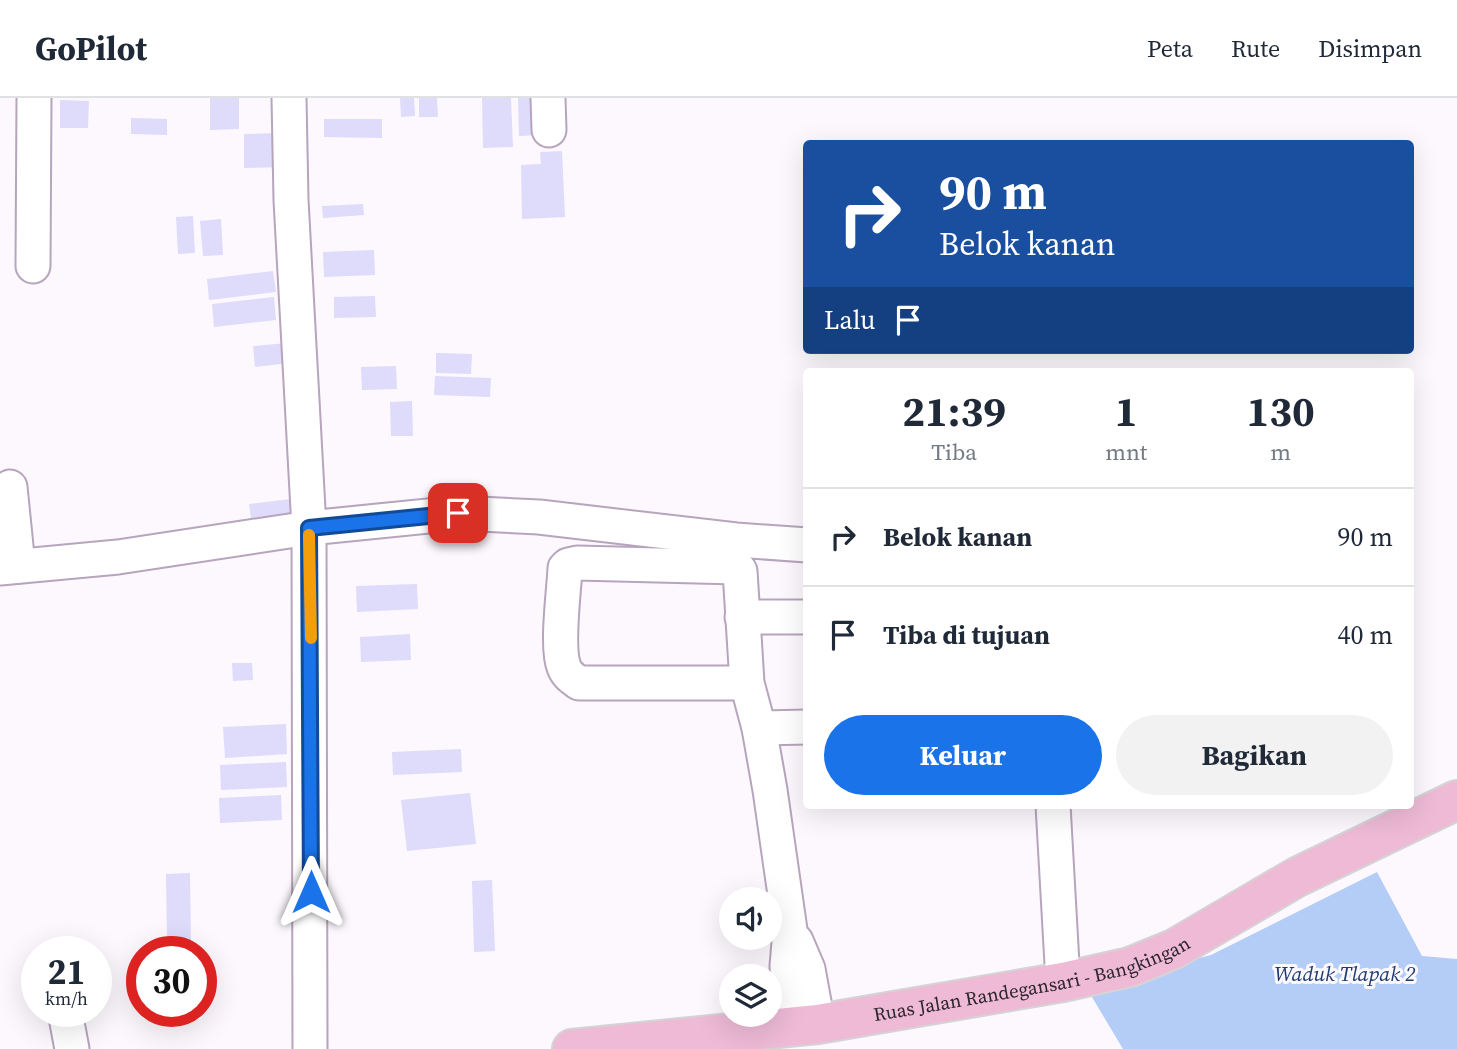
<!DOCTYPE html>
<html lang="id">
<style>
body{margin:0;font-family:"Source Serif 4",serif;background:#f2f2f3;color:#1f2937;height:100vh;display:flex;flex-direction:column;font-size:26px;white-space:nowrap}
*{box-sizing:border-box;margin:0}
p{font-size:23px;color:#747a83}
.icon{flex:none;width:38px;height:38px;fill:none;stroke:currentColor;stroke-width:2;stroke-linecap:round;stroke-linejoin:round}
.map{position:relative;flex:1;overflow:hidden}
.panel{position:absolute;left:803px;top:270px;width:611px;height:441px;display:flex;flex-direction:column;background:#fff;border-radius:7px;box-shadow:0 7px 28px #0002}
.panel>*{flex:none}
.top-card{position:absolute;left:803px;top:42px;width:611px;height:214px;border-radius:7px;box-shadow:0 7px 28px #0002;background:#1a4fa0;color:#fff;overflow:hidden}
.fabs{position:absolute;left:719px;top:789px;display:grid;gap:14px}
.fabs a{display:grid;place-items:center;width:63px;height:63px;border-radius:50%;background:#fff;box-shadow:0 7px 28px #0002;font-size:35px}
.speed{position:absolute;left:21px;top:838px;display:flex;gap:14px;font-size:35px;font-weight:700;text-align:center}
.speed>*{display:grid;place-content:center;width:91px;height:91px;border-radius:50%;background:#fff;box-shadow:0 7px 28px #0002;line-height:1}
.speed small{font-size:18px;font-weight:400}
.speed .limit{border:10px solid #d22;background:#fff;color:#111}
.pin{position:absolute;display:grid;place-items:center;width:60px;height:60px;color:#fff;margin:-30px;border-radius:14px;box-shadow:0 4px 10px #0006}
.me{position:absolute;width:77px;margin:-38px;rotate:0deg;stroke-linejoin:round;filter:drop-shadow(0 0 5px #0008)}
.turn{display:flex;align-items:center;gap:24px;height:147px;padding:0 21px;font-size:32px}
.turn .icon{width:91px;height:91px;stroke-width:2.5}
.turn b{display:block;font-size:49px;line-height:60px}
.then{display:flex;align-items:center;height:66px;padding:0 21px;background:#0003;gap:14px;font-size:26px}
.eta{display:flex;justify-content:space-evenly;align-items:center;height:119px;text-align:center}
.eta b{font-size:42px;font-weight:700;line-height:49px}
.button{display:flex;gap:14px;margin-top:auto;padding:14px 21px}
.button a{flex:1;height:80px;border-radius:42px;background:#1a73e8;color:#fff;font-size:28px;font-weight:700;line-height:80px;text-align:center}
.button a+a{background:#f2f2f3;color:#1f2937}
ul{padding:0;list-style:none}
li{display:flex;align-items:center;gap:21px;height:98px;padding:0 21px;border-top:2px solid #e0e1e3}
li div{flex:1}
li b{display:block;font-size:26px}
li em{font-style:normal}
header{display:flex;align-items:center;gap:42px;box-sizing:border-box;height:98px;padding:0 35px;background:#fff;border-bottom:2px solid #e0e1e3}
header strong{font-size:33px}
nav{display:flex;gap:38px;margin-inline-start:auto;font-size:24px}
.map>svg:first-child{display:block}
.water{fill:#b3cdf7}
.building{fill:#dedbfb}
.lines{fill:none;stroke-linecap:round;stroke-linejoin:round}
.minor-casing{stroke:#b7a4bd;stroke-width:37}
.major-casing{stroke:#d5d3d5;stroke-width:42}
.minor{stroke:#fff;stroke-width:33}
.major{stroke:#eebad6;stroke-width:38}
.route-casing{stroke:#114b97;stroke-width:18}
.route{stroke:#1a73e8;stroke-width:12}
.slow{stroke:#f59e0b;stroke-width:12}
.labels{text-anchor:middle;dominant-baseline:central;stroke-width:6;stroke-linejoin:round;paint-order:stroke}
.street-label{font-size:19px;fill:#2c242e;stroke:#fcf8fe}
.water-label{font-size:21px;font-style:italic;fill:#1e3c6f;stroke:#fcf8fe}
</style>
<header>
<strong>GoPilot</strong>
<nav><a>Peta</a><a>Rute</a><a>Disimpan</a></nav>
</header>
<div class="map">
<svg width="1457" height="951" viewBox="0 0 1457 951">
<rect width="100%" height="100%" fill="#fcf8fe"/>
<path class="water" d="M1377 774 1422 858 1457 861V951H1123L1086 889 1211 857Z"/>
<g class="building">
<path d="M210 0H239V31L210 32Z"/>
<path d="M400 0H414L415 18 401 19Z"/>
<path d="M419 0H437L438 19H419Z"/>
<path d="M482 0H511L513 49 483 50Z"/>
<path d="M518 0H542V37L519 38Z"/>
<path d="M60 2 89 3 88 30H60Z"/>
<path d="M131 20 167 21V37L131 36Z"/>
<path d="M324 21H382V40L324 39Z"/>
<path d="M285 35 286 69 244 70V36Z"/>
<path d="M562 53 565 119 522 121 521 67 541 66 540 54Z"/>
<path d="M363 106 364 117 323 120 322 108Z"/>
<path d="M193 118 195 155 178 156 176 119Z"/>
<path d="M221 121 223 157 203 158 200 123Z"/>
<path d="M374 152 375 177 324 179 323 154Z"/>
<path d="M273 173 276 194 209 202 207 181Z"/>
<path d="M375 198 376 219 334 220V199Z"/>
<path d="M274 199 276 222 214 229 212 206Z"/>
<path d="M287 245 289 265 255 269 253 248Z"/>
<path d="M436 255 472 256 471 276 436 275Z"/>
<path d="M396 268 397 291 362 292 361 269Z"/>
<path d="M435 278 491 280 490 299 434 297Z"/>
<path d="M412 303 413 338H391L390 304Z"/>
<path d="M299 400 302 427 253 433 249 406Z"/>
<path d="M417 486 418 511 357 514 356 488Z"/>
<path d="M410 536 411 562 361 564 360 539Z"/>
<path d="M232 565H252L253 582 233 583Z"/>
<path d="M286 626 287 656 225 660 223 629Z"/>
<path d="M461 651 462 674 393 677 392 654Z"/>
<path d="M286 664 287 689 221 692 220 667Z"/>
<path d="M470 695 476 746 407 753 401 702Z"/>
<path d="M281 697 282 722 220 725 219 700Z"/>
<path d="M190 775 191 843H167L166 776Z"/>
<path d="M492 782 495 853 474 854 472 783Z"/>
</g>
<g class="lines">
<defs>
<g id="minor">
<path d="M289 0 291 102 309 430 310 951"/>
<path d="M548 0 549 32"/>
<path d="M33 168 34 0"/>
<path d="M10 389 18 468"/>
<path d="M0 470 118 459 309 430 458 415 539 419 736 442 807 447"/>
<path d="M742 519H807"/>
<path d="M747 585H579C572 580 567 577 564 569 556 549 564 494 565 470L568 467 577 465 737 469 740 473 747 585 759 630 770 692 790 832 787 868 790 928"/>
<path d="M759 630 807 629"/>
<path d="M1053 707 1063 884"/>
<path d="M796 843 808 871 818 926"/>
<path d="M65 914 72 951"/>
</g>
<g id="major">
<path id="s1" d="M572 951 818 926 1063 884 1130 869 1174 851 1297 779 1457 702"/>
</g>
</defs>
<use href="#minor" class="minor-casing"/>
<use href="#major" class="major-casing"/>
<use href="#minor" class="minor"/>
<use href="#major" class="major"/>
</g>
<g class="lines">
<defs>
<path id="route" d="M311 794 309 430 458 415"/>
</defs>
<use href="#route" class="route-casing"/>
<use href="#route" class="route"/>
<path class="slow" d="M309 437 311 540"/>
</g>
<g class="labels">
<g class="street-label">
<text stroke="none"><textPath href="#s1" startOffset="466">Ruas Jalan Randegansari - Bangkingan</textPath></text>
</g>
<g class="water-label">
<text x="1345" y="875">Waduk Tlapak 2</text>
</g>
</g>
</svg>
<div class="fabs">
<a><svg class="icon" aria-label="sound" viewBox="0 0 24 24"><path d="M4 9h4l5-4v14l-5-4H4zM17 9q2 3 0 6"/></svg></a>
<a><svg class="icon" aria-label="layers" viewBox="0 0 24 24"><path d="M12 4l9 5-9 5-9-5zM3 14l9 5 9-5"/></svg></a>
</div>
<div class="speed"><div>21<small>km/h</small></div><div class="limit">30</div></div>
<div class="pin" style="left:458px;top:415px;background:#d93025"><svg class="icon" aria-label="arrive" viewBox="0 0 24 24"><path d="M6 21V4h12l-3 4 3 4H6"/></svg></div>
<svg class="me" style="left:311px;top:794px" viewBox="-20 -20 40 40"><path d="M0-17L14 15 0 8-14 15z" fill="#1a73e8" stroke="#fff" stroke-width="4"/></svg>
<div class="top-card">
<div class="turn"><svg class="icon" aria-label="right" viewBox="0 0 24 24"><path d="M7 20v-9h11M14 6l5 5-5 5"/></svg><div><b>90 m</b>Belok kanan</div></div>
<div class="then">Lalu<svg class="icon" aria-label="arrive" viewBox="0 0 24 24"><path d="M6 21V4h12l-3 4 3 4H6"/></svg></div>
</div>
<section class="panel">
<div class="eta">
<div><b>21:39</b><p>Tiba</p></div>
<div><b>1</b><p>mnt</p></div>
<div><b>130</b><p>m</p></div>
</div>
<ul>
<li><svg class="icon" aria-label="right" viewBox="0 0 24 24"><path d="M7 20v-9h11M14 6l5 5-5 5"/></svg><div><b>Belok kanan</b></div><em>90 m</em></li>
<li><svg class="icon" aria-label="arrive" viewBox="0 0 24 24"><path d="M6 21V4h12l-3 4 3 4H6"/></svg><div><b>Tiba di tujuan</b></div><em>40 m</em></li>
</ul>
<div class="button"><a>Keluar</a><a>Bagikan</a></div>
</section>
</div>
